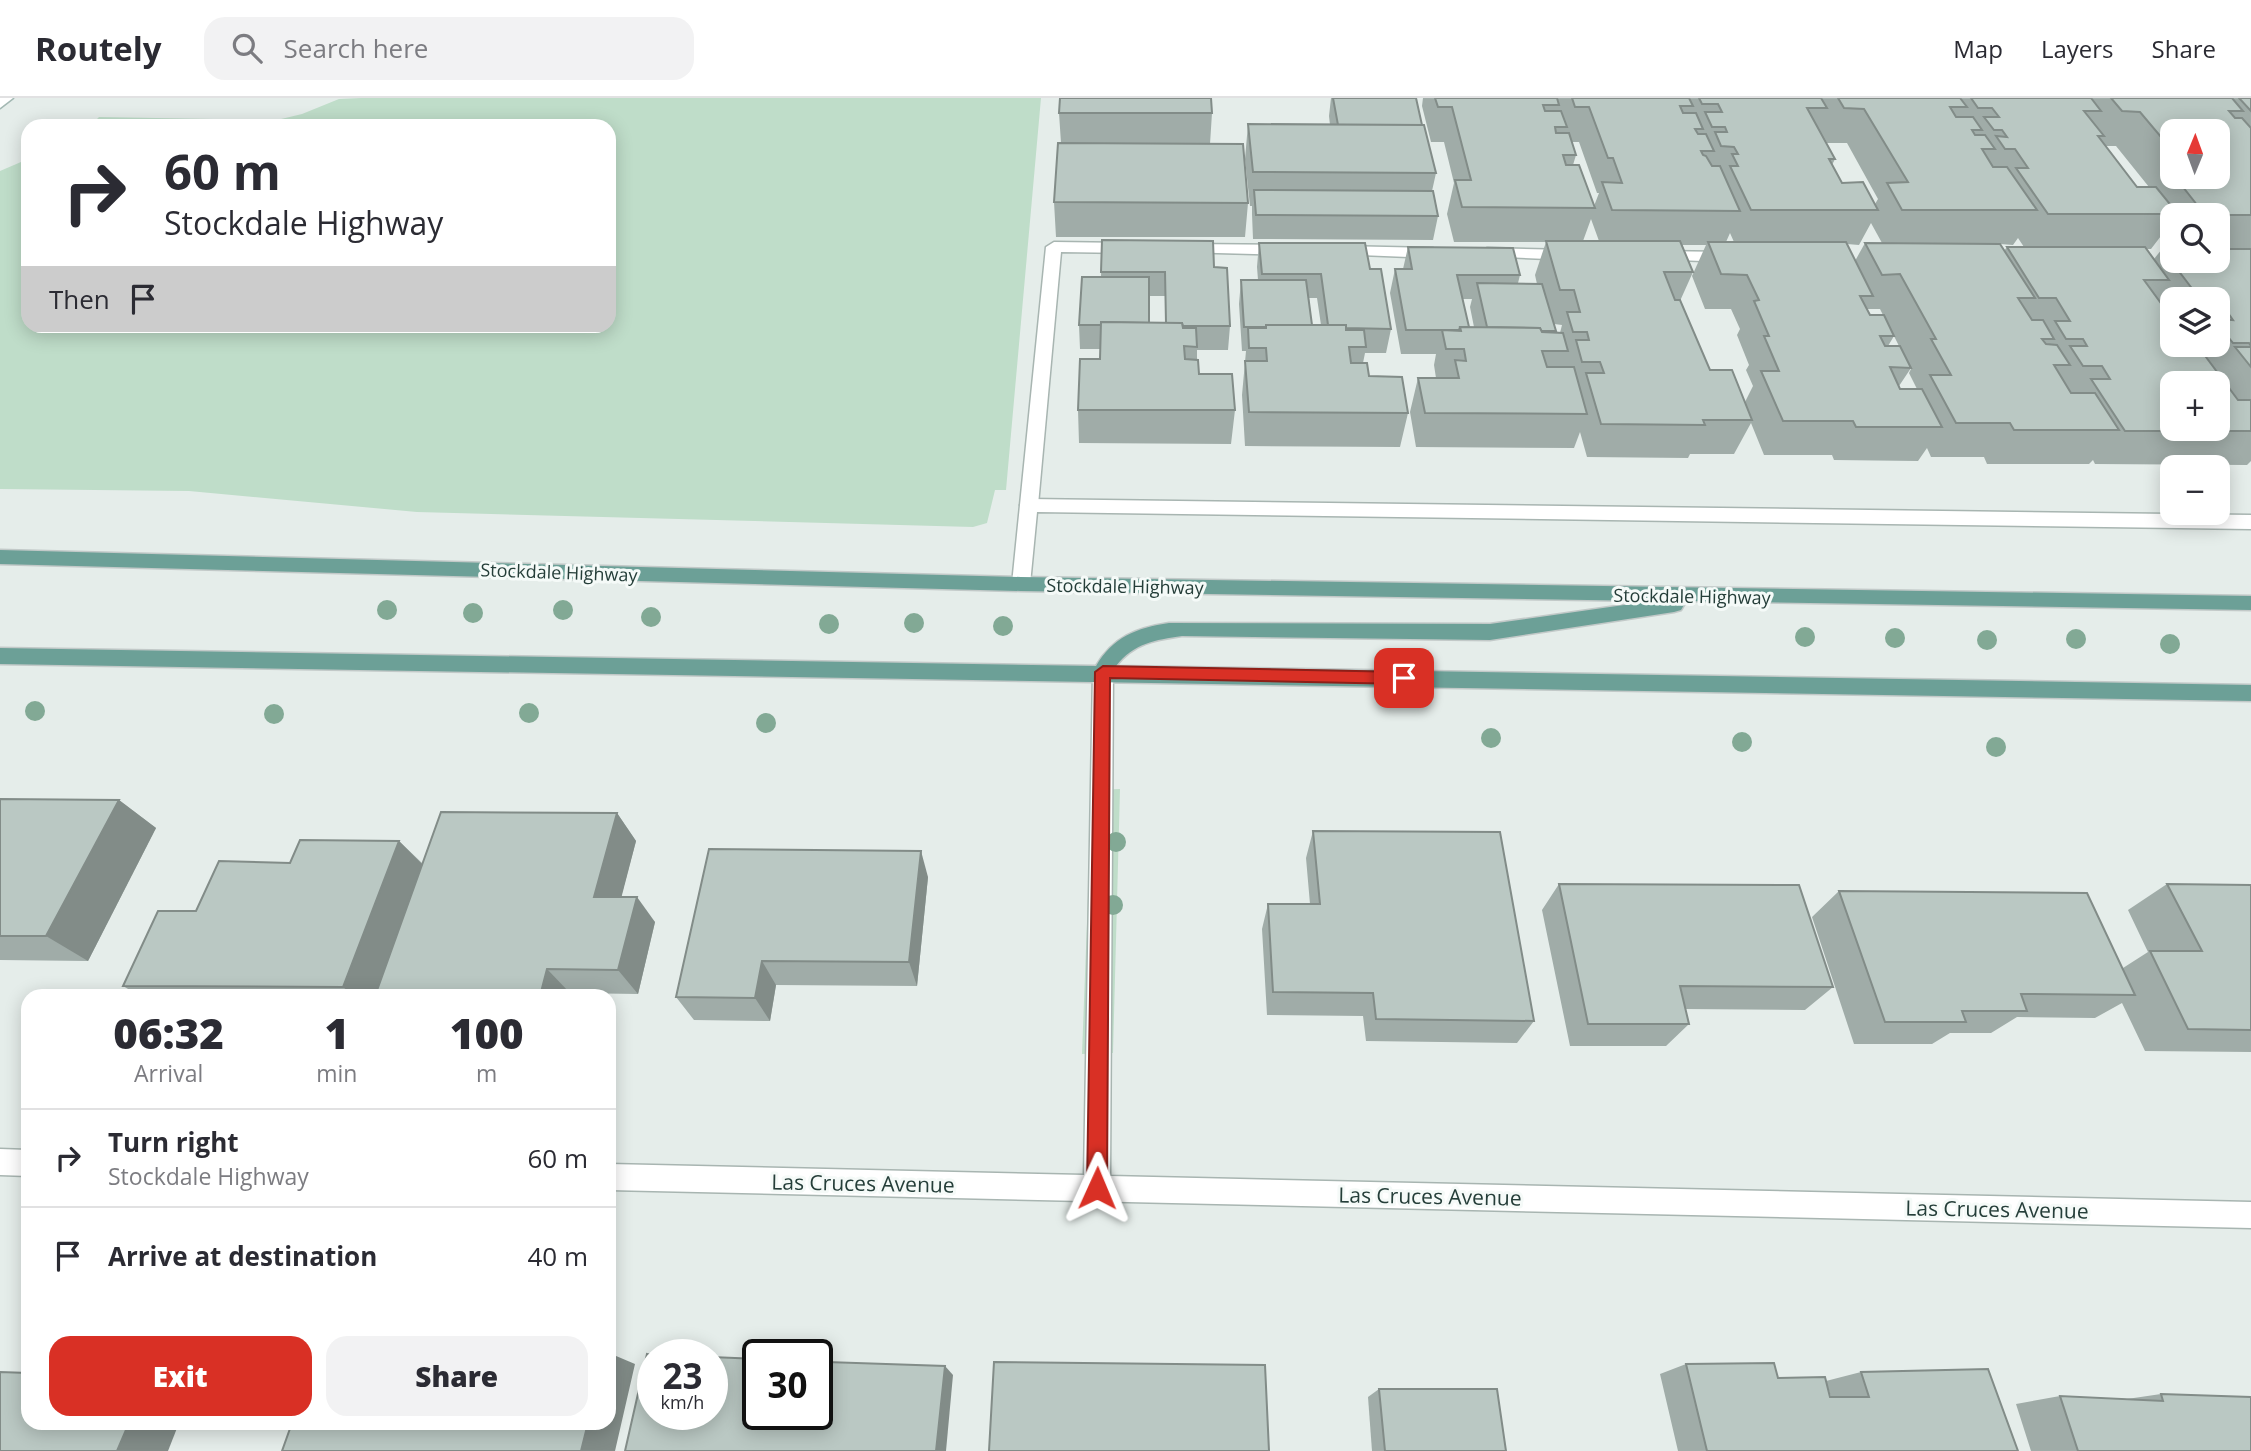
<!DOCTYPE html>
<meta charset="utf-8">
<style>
body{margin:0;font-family:"Open Sans",sans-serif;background:#f2f2f3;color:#2b2b33;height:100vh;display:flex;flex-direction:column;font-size:26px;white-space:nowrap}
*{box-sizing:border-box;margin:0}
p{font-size:23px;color:#7c7c81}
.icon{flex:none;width:38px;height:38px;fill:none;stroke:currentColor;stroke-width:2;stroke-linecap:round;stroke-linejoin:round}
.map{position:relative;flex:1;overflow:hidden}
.panel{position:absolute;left:21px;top:891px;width:595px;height:441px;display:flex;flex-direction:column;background:#fff;border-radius:21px;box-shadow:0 4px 18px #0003}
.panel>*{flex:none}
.hud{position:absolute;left:21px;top:21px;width:595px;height:214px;border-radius:21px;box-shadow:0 4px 18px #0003;background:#fff;color:#2b2b33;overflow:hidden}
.needle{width:46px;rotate:1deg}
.controls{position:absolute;left:2160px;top:21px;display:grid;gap:14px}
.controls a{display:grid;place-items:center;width:70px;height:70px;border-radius:14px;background:#fff;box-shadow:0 4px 18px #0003;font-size:35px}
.speed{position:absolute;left:637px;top:1241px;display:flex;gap:14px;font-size:35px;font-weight:700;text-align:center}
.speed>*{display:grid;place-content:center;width:91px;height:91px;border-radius:50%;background:#fff;box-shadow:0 4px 18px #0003;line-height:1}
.speed small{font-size:18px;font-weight:400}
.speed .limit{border:4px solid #111;border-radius:10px;background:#fff;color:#111}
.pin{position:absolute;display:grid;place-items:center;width:60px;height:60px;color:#fff;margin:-30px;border-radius:14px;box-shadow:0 4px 10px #0006}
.me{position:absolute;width:77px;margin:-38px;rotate:1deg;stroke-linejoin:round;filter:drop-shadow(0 0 5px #0008)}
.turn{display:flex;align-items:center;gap:24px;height:147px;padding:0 28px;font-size:32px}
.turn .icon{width:91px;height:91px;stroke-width:2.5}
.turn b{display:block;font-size:49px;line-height:60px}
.then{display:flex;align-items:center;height:66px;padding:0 28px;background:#0003;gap:14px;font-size:26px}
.eta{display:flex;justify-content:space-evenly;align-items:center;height:119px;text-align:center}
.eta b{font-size:42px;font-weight:800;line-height:49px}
.cta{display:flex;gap:14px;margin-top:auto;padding:14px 28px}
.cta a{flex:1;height:80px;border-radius:21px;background:#d93025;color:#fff;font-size:28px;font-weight:800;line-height:80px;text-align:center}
.cta a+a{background:#f2f2f3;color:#2b2b33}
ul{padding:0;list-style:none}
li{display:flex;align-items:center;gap:21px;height:98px;padding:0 28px;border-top:2px solid #e1e1e2}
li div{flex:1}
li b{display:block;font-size:26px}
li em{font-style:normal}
header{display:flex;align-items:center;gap:42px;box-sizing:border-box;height:98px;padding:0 35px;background:#fff;border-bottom:2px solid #e1e1e2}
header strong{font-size:33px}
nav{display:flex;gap:38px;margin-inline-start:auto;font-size:24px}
.search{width:490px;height:63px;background:#f2f2f3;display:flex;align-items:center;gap:18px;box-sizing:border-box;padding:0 24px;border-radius:21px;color:#7c7c81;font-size:26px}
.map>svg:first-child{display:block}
.green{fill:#bfddc9}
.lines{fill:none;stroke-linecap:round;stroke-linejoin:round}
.lane-casing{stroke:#a8b5b1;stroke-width:3}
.street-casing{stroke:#a8b5b1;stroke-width:3}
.secondary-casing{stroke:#a3b8b3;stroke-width:3}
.primary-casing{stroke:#c2c9c8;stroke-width:3}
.lane{fill:#fff;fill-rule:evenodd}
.street{fill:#fff;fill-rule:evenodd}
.secondary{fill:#fff;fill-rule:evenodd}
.primary{fill:#6ca097;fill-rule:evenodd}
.tree{fill:#82a995}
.wall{fill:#a0aca8;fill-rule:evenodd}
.shaded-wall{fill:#828c88}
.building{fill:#bac8c3;stroke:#828c88;stroke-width:2;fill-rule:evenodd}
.route{fill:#d93025;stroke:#8d1f18;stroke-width:2}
.labels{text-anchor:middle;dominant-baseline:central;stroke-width:6;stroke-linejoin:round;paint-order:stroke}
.street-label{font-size:18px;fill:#253e39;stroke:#f5faf8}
.near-street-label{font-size:21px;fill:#253e39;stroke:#f5faf8}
</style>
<header>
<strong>Routely</strong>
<div class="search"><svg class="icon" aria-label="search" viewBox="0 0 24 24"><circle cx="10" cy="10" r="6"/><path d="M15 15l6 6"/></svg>Search here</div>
<nav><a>Map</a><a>Layers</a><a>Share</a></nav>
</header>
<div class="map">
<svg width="2251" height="1353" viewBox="0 0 2251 1353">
<rect width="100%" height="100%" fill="#e5edea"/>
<g class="green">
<path d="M361 0H1041L1006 392H995L987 425 973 429 417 414 189 393 0 391V73L28 61V228H609V28H90L99 19 277 22 302 16 339 1Z"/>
<path d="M1120 691 1113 955 1082 956 1092 692Z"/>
</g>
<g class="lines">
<defs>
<g id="lane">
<path d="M1054 144 1129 145 1137 150 1129 155 1061 154 1038 407 1035 412H1023L1020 407 1046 149Z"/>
<path d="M1186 146 1287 147 1295 152 1287 157 1181 154 1178 151 1181 148Z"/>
<path d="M1340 148 1433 150 1441 155 1433 160 1335 156 1332 153Z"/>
<path d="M1487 150 1570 152 1578 157 1570 162 1482 158 1479 155Z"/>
<path d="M1658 153 1727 154 1735 159 1727 164 1653 161 1650 158 1653 155Z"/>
</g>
<g id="street">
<path d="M1029 401 2251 417V431L1037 414 1030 486 1028 491H1014L1012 486 1020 407 1023 402Z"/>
<path d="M1103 566 1110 568 1113 574 1110 1078 2251 1104V1130L609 1092V1066L1084 1077 1093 574 1096 568Z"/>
<path d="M0 1051 28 1052V1078L0 1077Z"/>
</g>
<path id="secondary" d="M0 0H13L0 10Z"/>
<path id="primary" d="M0 452 1021 479 2251 498V512L1682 503 1684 507 1681 512 1674 514 1490 542 1182 538C1155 542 1134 545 1116 568L2251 587V603L0 566V550L1096 568C1113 539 1136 530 1169 525L1490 526 1652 503 1021 493 0 466Z"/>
</defs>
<use href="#lane" class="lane-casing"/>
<use href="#street" class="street-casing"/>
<use href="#secondary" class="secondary-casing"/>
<use href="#primary" class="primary-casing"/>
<use href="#lane" class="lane"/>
<use href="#street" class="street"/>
<use href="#secondary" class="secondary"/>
<use href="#primary" class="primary"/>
</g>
<g class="tree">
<circle cx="387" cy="512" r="10"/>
<circle cx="563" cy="512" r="10"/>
<circle cx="473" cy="515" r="10"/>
<circle cx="651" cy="519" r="10"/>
<circle cx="914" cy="525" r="10"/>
<circle cx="829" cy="526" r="10"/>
<circle cx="1003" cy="528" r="10"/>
<circle cx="1805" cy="539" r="10"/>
<circle cx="1895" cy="540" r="10"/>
<circle cx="2076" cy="541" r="10"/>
<circle cx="1987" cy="542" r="10"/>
<circle cx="2170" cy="546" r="10"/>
<circle cx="35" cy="613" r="10"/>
<circle cx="529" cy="615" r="10"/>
<circle cx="274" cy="616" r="10"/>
<circle cx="766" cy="625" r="10"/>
<circle cx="1491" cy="640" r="10"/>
<circle cx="1742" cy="644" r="10"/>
<circle cx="1996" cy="649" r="10"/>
<circle cx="1116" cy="744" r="10"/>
<circle cx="1113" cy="807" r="10"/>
</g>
<g class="wall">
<path d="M1331 0H1416L1422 27 1436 75 1432 93 1438 118 1433 142 1253 141 1252 116V108H1250L1245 61 1248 26 1330 27 1329 18Z"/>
<path d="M1423 0H2251V363L2247 367 2095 366 2093 362 2089 366H1987L1984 359H1931L1927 350 1918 363 1834 362 1832 357H1764L1751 325 1734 356H1690L1688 360 1587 359 1580 334 1574 350 1416 349 1410 314 1418 280H1436L1434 267 1436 256H1401L1390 195 1395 171H1403L1408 149 1520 177 1518 185 1537 186 1535 177 1546 144H1454L1447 116 1454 85 1444 44H1431L1422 8ZM1818 28 1827 45H1847L1878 101 1875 106 1842 85 1832 67 1835 61ZM2172 33 2217 79H2172ZM1572 44H1579L1597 95H1599L1594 108 1573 67 1576 57ZM2105 48H2116L2149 89H2137ZM2172 117H2217V163L2162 151 2154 161 2146 151H2151L2164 134 2172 143ZM1591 121 1599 143H1583ZM1871 125 1882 145H1865L1855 163 1847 146 1859 147ZM1730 135 1734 144H1726ZM2018 140 2024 149H2007L2004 153 2000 146 2013 147ZM1682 147H1706L1692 178 1705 211H1731L1740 231 1737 237 1749 267 1746 272 1753 288 1745 304 1710 272 1680 203 1693 174ZM1462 201H1472L1470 209 1474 229H1469ZM2172 201H2217V247H2172ZM1867 211H1880L1883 217H1870ZM1554 226 1562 227 1560 235H1556ZM1894 238 1899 248H1888ZM1911 270V271L1909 275 1917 291H1900L1899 288Z"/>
<path d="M1059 15H1212L1210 46 1248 105 1245 139H1056L1054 104 1061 45Z"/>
<path d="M1102 142 1214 169 1230 228 1228 252H1197V262L1199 276 1235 312 1231 346 1079 345 1078 312 1100 261 1101 251H1080L1079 227 1101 179ZM1149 198H1165V225H1149Z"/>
<path d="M1259 145 1370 171 1391 231 1386 255H1365L1363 265 1369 278 1408 315 1400 349 1245 348 1242 297 1246 253H1242L1239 206 1241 182H1258L1257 169ZM1309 200H1317L1321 227H1312Z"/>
<path d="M0 701 119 702 156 730 88 863 0 862Z"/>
<path d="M617 715 636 743 621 799 655 824 638 896 570 895 569 898H140L123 888 196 813 290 765 399 743 423 766Z"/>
<path d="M1313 733 1534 923 1517 945 1366 943 1363 918 1267 917 1262 831 1268 806H1310L1306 760Z"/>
<path d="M928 779 917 888 776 887 770 923 694 922 676 899Z"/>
<path d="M1559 786 1833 889 1805 912 1685 911 1689 926 1666 948H1570L1542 812Z"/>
<path d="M2167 786 2251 787V954L2145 953 2122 905 2095 920 2017 919 1991 935H1950L1932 946H1854L1812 819 1839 793 2123 870 2148 854 2128 812Z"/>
<path d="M1686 1266 1778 1280 1830 1299H1831L1826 1283 1861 1274 2018 1353H1678L1660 1276Z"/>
<path d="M1379 1291 1506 1353H1372L1368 1299Z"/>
<path d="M2161 1296 2251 1353H2031L2016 1306 2060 1298 2127 1301Z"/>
</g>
<g class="shaded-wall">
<path d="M119 702 156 730 88 863 46 838Z"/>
<path d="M617 715 636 743 615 824 594 799Z"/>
<path d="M399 743 426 770 380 898H354L343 889Z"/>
<path d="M921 753 928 779 917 888 909 864Z"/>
<path d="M637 799 655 824 638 896 618 872Z"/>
<path d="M762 863 776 887 770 923 755 900Z"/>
<path d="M547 871 570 895 569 898H540Z"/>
<path d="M609 1255 635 1266 615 1353H581L588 1325H609Z"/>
<path d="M945 1268 953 1277 946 1353H936Z"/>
<path d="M129 1325H179L168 1353H117Z"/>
</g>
<g class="building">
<path d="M1060 0H1211L1212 15H1059Z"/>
<path d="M1333 0H1416L1422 27H1338Z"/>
<path d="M1435 0H1557L1559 7H1543L1545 13H1561L1567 29H1555L1556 35H1569L1576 57H1563L1566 67H1579L1595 110 1462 109 1455 82H1471L1452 9H1438Z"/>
<path d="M1572 0H1689L1693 8H1680L1683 15H1696L1703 31H1695L1698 36H1706L1714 53H1701L1703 57 1706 58 1712 68H1720L1740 113 1612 112 1602 84 1622 85 1613 60H1608L1589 9H1575Z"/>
<path d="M1699 0H1821L1827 10H1807L1835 61H1829L1842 85 1863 84 1878 112H1751L1730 68H1738L1732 56H1738L1734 49 1721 48 1715 34H1727L1725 29H1712L1705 14H1722L1718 6H1702Z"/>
<path d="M1838 0H1960L1967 9H1950L1956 19H1973L1982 32H1972L1975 37H1985L1995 51H1982L1993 69H2007L2037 112H1902L1887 85 1908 84 1864 11 1844 10Z"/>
<path d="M1971 0H2091L2101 13H2084L2104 38H2098L2137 89H2156L2178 116H2048L2016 70H2028L2015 51H2005L1996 38 2007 39 2002 32H1994L1984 19H1999L1992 10H1978Z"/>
<path d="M2111 0H2232L2243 13H2229L2235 20H2242L2251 30V117H2205L2183 89H2202L2194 79H2217V33H2172V52L2140 14 2122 13Z"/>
<path d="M2239 0H2251V13Z"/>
<path d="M1248 26 1424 27 1436 75 1253 74Z"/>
<path d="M1058 45 1243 46 1248 105 1054 104Z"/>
<path d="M1254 92 1433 93 1438 118 1256 117Z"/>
<path d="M1102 142 1213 143 1214 169 1227 170 1230 228H1183L1182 225H1166L1165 174H1101Z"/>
<path d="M1546 143H1680L1693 174H1664L1675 202H1680L1710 272H1732L1752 322H1703L1705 327 1601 326 1586 275H1604L1600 264H1582L1576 242H1589L1587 234H1573L1567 214H1580L1574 192H1560Z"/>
<path d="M1708 144H1846L1873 198H1860L1870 217H1884L1894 238H1880L1885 248H1900L1911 270 1890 269 1900 291H1922L1942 329H1856L1853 323H1783L1761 273H1779L1764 238H1769L1754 203 1759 202 1747 177 1721 176Z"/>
<path d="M1259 145H1365L1370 171H1381L1391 231 1346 230V227H1328L1321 176H1262Z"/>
<path d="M1865 145 2000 146 2035 200H2018L2032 222H2043L2054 241H2042L2046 246 2057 247 2070 267H2054L2071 295H2095L2119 332H2014L2010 325H1956L1930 277H1951L1931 241H1936L1900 176 1882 177Z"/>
<path d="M1408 149 1513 150 1520 177H1457L1469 229H1460L1459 232H1406L1395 171H1412Z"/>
<path d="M2007 149H2145L2169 182H2144L2163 208H2169L2172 212V247H2197L2238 302H2251V333H2125L2091 281H2110L2102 268H2083L2070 248H2087L2083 241H2066L2055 223H2070L2056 200H2039ZM2172 285H2217V331H2172Z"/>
<path d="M2162 151H2172V163H2217V151H2251V248L2249 245H2233L2217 225V221L2233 222 2219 202H2217V201H2200Z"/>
<path d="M1082 179H1149V225L1101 224V227H1079Z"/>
<path d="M1241 182H1306L1312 227H1266V229H1244Z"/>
<path d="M1477 185 1542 186 1556 233H1541L1540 230 1487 229Z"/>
<path d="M1101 224 1182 225 1183 230H1196L1197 249 1184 248 1185 261 1198 262 1199 276H1232L1235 312H1078L1080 261H1100Z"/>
<path d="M1266 227H1346V232H1364L1366 249H1349L1351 265H1367L1369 278 1402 279 1408 315 1249 314 1245 263H1267L1266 250H1249L1248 230H1266Z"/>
<path d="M1460 229 1540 230 1542 234 1563 235 1568 253H1542L1547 269H1574L1587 316 1425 315 1418 280H1459L1455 262 1466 263 1464 251H1446L1442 232 1461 233Z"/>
<path d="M2235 249H2251V269Z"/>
<path d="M0 701 119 702 46 838H0Z"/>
<path d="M441 714 617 715 594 799H637L618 872 547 871 540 898H375Z"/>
<path d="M1313 733 1500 734 1534 923 1376 921 1373 895 1273 894 1268 806H1320Z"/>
<path d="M300 742 399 743 343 889 123 888 158 813H196L219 763 290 765Z"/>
<path d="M709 751 921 753 909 864 762 863 755 900 676 899Z"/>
<path d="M1559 786 1799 787 1833 889 1680 888 1689 926H1588Z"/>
<path d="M2167 786 2251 787V932L2188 931 2150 853H2202Z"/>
<path d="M1839 793 2087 795 2135 897 2021 896 2027 913H1962L1966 924H1885Z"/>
<path d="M647 1256 653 1257V1316H712V1259L758 1261V1316H817V1285L824 1286 827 1264 945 1268 936 1353H625Z"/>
<path d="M994 1264 1265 1267 1269 1353H989Z"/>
<path d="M1774 1265 1778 1280 1825 1279 1830 1299H1869L1861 1274 1988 1271 2018 1353H1707L1686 1266Z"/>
<path d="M0 1274 28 1275V1325H129L117 1353H0Z"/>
<path d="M1379 1291H1497L1506 1353H1385Z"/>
<path d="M2161 1296 2251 1299V1353H2078L2060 1298 2163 1303Z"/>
<path d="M292 1325H588L581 1353H282Z"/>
</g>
<path class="route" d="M1103 568 1404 574 1411 580 1404 586 1110 580 1107 1090 1104 1097 1097 1100 1090 1097 1087 1090 1095 574Z"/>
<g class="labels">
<g class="street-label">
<text transform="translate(559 474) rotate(2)">Stockdale Highway</text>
<text transform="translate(1125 488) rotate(1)">Stockdale Highway</text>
<text transform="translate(1692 498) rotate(1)">Stockdale Highway</text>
</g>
<g class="near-street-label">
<text transform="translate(863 1085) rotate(1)">Las Cruces Avenue</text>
<text transform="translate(1430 1098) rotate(1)">Las Cruces Avenue</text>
<text transform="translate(1997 1111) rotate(1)">Las Cruces Avenue</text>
</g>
</g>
</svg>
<div class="controls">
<a><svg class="needle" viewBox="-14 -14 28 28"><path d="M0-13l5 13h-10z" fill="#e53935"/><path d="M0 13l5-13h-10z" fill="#7c7c81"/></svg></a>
<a><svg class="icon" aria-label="search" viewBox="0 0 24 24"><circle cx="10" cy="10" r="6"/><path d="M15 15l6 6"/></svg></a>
<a><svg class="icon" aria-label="layers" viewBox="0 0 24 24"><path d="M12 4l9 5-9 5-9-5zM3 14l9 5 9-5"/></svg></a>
<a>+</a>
<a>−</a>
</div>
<div class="speed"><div>23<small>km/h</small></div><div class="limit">30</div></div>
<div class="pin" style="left:1404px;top:580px;background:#d93025"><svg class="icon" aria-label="arrive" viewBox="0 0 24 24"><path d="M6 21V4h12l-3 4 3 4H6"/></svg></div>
<svg class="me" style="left:1097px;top:1090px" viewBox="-20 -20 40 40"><path d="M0-17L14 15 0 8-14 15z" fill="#d93025" stroke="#fff" stroke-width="4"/></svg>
<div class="hud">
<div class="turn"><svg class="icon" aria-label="right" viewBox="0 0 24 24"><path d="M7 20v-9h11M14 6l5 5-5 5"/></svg><div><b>60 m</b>Stockdale Highway</div></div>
<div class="then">Then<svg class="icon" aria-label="arrive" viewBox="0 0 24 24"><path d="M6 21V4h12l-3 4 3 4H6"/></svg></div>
</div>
<section class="panel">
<div class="eta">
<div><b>06:32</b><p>Arrival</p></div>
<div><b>1</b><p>min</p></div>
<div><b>100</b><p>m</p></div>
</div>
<ul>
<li><svg class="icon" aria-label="right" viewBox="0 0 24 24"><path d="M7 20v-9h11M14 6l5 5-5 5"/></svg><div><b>Turn right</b><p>Stockdale Highway</p></div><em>60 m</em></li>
<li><svg class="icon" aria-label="arrive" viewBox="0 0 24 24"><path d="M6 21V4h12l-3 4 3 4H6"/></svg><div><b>Arrive at destination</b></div><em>40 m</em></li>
</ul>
<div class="cta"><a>Exit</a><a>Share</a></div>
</section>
</div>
